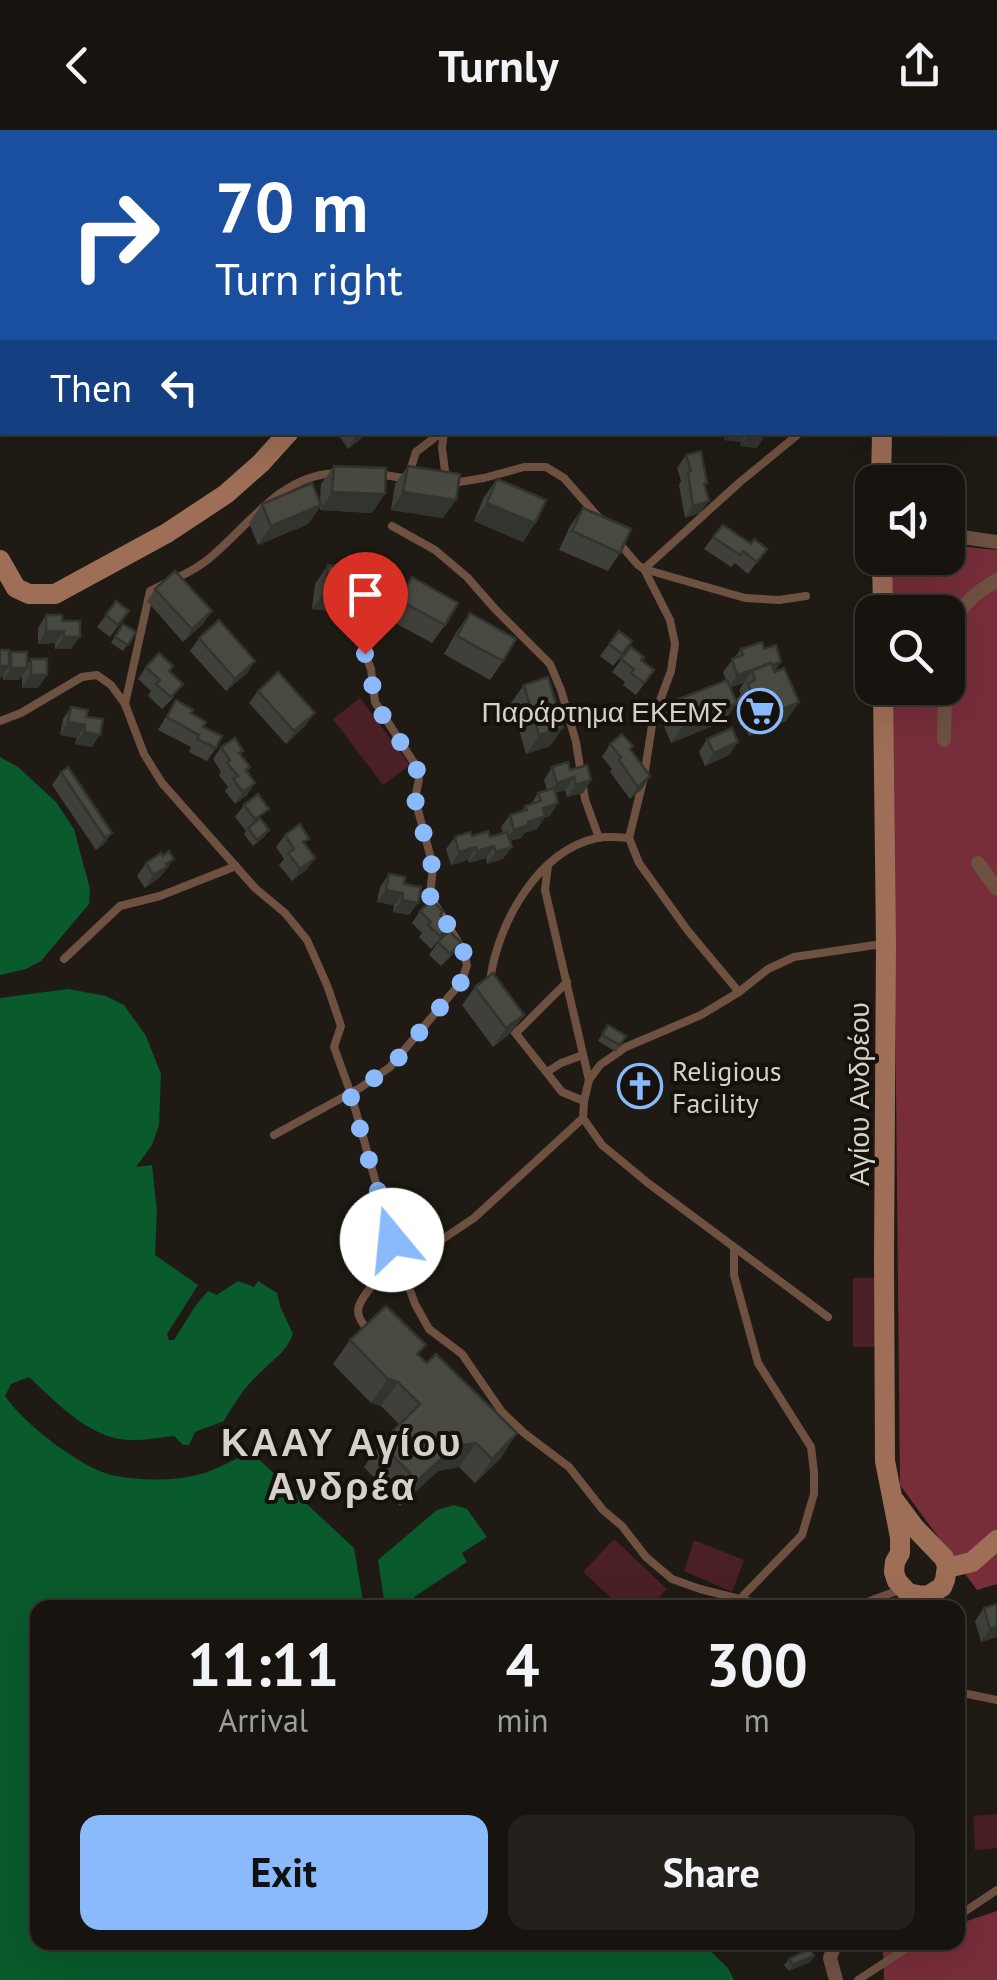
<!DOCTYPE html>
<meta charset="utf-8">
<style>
body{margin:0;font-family:"PT Sans",sans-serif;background:#24211d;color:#f1f3f6;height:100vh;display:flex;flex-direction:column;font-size:38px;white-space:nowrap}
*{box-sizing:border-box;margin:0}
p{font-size:32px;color:#9e9e9e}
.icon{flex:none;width:55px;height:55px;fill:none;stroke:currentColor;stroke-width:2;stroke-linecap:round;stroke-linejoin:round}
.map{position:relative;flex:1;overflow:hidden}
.details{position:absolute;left:30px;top:1470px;width:935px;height:350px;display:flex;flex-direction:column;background:#17140f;border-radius:20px;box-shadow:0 10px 40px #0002,0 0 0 2px #36332f}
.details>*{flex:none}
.hud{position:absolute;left:0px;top:0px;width:998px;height:305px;box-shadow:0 10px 40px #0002,0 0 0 2px #36332f;background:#1a4fa0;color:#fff;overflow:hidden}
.fabs{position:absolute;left:855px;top:335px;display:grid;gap:20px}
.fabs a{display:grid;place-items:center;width:110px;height:110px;border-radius:20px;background:#17140f;box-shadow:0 10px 40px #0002,0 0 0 2px #36332f;font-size:50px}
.pin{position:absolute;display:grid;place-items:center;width:85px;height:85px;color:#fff;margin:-102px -42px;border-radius:50% 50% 50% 0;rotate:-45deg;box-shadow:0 0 10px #0007}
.pin .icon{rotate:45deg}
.me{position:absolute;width:110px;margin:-55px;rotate:343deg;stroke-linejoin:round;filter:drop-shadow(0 0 8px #0008)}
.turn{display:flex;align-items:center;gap:35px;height:210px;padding:0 50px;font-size:45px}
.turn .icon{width:130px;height:130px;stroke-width:2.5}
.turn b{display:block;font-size:70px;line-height:85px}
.then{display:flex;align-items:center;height:95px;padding:0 50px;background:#0003;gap:20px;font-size:38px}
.eta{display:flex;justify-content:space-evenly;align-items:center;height:170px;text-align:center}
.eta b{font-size:60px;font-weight:700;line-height:70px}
.action{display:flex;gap:20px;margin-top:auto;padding:20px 50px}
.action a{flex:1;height:115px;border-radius:20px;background:#8abafc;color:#111;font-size:40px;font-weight:700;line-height:115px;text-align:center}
.action a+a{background:#24211d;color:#f1f3f6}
header{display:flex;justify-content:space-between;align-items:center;height:130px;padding:0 50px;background:#17140f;font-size:45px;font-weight:700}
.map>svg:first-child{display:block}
.green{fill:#4a1f25}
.forest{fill:#772e3a}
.water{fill:#095a2d}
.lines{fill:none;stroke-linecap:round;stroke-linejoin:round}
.lane{stroke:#6f5142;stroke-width:8}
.street{stroke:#6f5142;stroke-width:14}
.secondary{stroke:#9e6e57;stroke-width:20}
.wall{fill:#3e4039;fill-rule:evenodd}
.shaded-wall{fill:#32342e}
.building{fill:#484a42;stroke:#32342e;stroke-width:2.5}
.route{stroke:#8abafc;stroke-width:18;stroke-dasharray:0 32.4}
.labels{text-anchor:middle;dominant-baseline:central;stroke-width:8;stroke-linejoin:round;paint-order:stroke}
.poi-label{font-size:28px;fill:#d4d1cc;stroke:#16120b;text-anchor:end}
.street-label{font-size:28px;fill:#d4d1cc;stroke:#16120b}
.district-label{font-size:38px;font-weight:bold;letter-spacing:2.5px;fill:#d4d1cc;stroke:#16120b}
</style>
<header><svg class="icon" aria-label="back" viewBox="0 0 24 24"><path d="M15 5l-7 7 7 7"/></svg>Turnly<svg class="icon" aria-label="share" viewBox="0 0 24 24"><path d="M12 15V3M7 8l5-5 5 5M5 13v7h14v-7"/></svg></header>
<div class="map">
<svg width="997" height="1850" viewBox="0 0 997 1850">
<rect width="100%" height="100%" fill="#1f1b14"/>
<g class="green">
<path d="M360 568 410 635 383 655 333 589Z"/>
<path d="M853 1148H891L892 1217H853Z"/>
<path d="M614 1409 667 1459 649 1477H621L583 1442Z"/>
<path d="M694 1410 744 1430 732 1462 684 1441Z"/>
<path d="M997 1684V1718L975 1720 973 1686Z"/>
</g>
<g class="forest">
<path d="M948 415 997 420V1454L977 1460 900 1355 892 558H948V482H891V428H948Z"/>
<path d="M997 1781V1850H884L883 1820 905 1813 958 1812V1794Z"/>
</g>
<g class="water">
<path d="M0 627 18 637 56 672 74 699 90 759 89 774 41 831 26 839 0 845Z"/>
<path d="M68 859 106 866 124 875 146 906 161 944 159 995 152 1015 136 1037 152 1035 157 1081 155 1125 198 1155 167 1204 169 1210H174L196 1175 208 1161 217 1165 238 1151 254 1157 258 1151 277 1163 280 1176 293 1204C285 1223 277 1226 263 1240 246 1255 235 1272 224 1291L195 1302 189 1315H183L174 1306C156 1308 136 1312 119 1309 83 1302 54 1270 29 1247L11 1254 5 1266C24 1294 83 1340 116 1346 143 1351 176 1351 201 1344 218 1339 235 1329 251 1322L354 1418 364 1477 38 1478V1812L702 1813 728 1838 734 1850H0V868Z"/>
<path d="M454 1375 467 1379 487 1407 462 1423 467 1432 414 1467 418 1477H385L378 1430 437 1380Z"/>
</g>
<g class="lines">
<g class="lane">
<path d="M607 2 610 0"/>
<path d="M885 2 886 0"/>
<path d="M444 302 442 318 446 348"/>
<path d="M378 344 409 349"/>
<path d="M409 344 416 322 442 302"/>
<path d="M453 353 484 348 524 337H546L564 348 600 389"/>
<path d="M392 396 435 420 467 447 495 479 550 534 561 560 576 612 585 669 599 708"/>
<path d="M618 412 638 435 644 439 745 468 779 470 806 466"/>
<path d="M125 574 150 461C171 450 194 442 212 426 250 394 280 346 335 343"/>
<path d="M0 591 21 583 82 547 97 545 111 555 125 574 144 624 162 653 255 758 285 783 307 810 327 855 341 896 334 917 351 964 392 1110 415 1174 429 1199 462 1224 502 1282 524 1303 569 1337 603 1380 622 1396 646 1427 672 1449 700 1459 776 1478"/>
<path d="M548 735 545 760 589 950"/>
<path d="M64 829 120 776 160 766 236 736"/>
<path d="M490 851C497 795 537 721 597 708 607 706 618 707 629 708"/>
<path d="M739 862 688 801 639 733 629 708 644 647 653 589 671 541 675 514 670 490 644 439 740 352 801 302"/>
<path d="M509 895 562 962 584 971"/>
<path d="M516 903 567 852"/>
<path d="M547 942 561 933 583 925"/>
<path d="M274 1005 360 958 390 937 462 851 467 835 463 820 430 766 433 736 415 669 419 649 416 636 375 572 371 539 365 524"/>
<path d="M734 1118V1145L758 1233 811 1317 814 1342V1364L802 1405 740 1469"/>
<path d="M828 1187 648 1053 602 1015 583 988 584 971 589 950 600 935 626 917 701 885 739 862 768 839 794 827 882 814"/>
<path d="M370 1202C352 1184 356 1176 371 1157L474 1088 583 988"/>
<path d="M851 1478 902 1459"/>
<path d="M958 1562 997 1570"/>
<path d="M958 1786 997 1760"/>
<path d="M858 1850 916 1812"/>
</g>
<g class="street">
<path d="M489 0 491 2"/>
<path d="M176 2 178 0"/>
<path d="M0 195 2 192"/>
<path d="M948 405 997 412"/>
<path d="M948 512C959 478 965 469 997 450"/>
<path d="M944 610 945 558"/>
<path d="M978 733 997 759"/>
<path d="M836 1850 830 1828 836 1812"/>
</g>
<g class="secondary">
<path d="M573 2 575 0"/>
<path d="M990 2 991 0"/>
<path d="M881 352 882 302"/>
<path d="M882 428 883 482"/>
<path d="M0 430 16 458 29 464H55L167 403 226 364 261 333 289 302"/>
<path d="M883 558 886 814 884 1128 885 1331 900 1407V1423L895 1432 894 1442 897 1451 908 1463 922 1466 929 1465 942 1457 945 1450 947 1436 944 1428 915 1398 894 1370"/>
<path d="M947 1438 972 1432 997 1410"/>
</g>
</g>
<g class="wall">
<path d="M341 302H366L361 309 348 319 339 306Z"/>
<path d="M709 302H766L757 318 740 316 741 312 724 310 725 307 709 305Z"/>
<path d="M686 325 705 357 700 383 685 388 679 355 681 351 677 338Z"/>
<path d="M334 336 372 383 320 380V377L308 394 258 415 249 393 262 374 320 373 321 354Z"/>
<path d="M408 336 443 388 391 380 395 354Z"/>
<path d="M497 349 535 393 523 412 474 391 484 367Z"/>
<path d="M583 378 620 423 608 441 559 420 570 396Z"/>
<path d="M713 407 751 414 767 419 748 444 735 433 731 437 704 419Z"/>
<path d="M328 435 378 467 365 485 312 479 315 454Z"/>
<path d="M412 447 445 495 432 513 386 488 399 465Z"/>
<path d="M155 459 203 494 183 512 147 471Z"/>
<path d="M129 481 110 507 97 497 106 485Z"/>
<path d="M470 483 503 531 490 550 444 524 457 501Z"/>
<path d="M46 485 62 491 71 519H55V513L38 514V498Z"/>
<path d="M123 494 136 502 123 521 111 513Z"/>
<path d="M199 508 255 531 247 543 226 561 190 521Z"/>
<path d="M609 514 623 524 613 536 600 526Z"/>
<path d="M631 517 641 530 654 540 636 565 623 555 625 552 612 542Z"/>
<path d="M741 519 775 542 799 572 786 591 749 606 736 574 724 591 671 613 661 589 674 571 726 550 723 542ZM744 553 739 560 741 564 736 570 730 557Z"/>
<path d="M0 520 9 525 11 522 27 534 31 529 47 545 38 558H22V546L19 550H3V545L0 548Z"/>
<path d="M146 537 169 541 174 567 162 579 148 566 151 561 138 549Z"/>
<path d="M524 555 550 616 526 624 511 573Z"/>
<path d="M258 561 306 595 286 614 249 573Z"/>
<path d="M176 570 191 583 203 597 216 618 207 631 189 622 191 617 158 600Z"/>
<path d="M71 577 86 587 92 617 75 614 77 608 60 605 63 589Z"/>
<path d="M707 609 729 625 705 636 699 622Z"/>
<path d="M610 614 631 619 650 646 642 659 630 669 610 642 612 639 602 627Z"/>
<path d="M221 617 240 625 250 637 247 641V665L235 674 225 661 228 657 219 645 221 642 213 629Z"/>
<path d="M552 637 570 640 591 650 583 663 567 667 565 660 555 663 550 686 545 687 537 699 524 703 521 708 510 711 503 729 487 734 486 728 469 733 468 730 451 735 446 719 455 707H490L503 703 501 697 510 685 522 681 525 676 531 674 538 663 547 660 544 650Z"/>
<path d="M61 642 112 703 103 715 96 720 52 655Z"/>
<path d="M244 675 261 690 269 700 265 706 253 716 244 704 246 701 235 687Z"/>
<path d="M285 705 305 715 315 728 306 740 292 751 279 735 284 729 276 717Z"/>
<path d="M146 733 165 741 159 748 145 758 137 746Z"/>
<path d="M389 744 404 754 418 773 409 785 393 782 394 775 377 772 380 757Z"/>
<path d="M420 781H443L440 785 451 795 442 807 431 819 419 807 422 803 412 793Z"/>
<path d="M438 812H461L452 825 441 836 429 825Z"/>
<path d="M475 857 524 885 511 903 493 917 462 875Z"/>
<path d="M608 895 626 906 616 922 598 911Z"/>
<path d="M350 1210 418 1225 501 1328 475 1353 459 1337 438 1341 400 1376 364 1337 381 1313 399 1294 381 1276 371 1273 333 1234Z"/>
<path d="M984 1478 997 1507 981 1512 975 1491Z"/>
<path d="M814 1826 810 1832 789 1841 784 1835 789 1829Z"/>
</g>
<g class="shaded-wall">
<path d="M362 302H366L361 309 348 319 356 307Z"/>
<path d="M711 302H728L725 307 709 305Z"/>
<path d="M729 302H747L741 312 724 310Z"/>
<path d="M749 303 765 306 757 318 740 316Z"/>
<path d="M332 362 385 364 372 383 320 380Z"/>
<path d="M403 362 456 370 443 388 391 380Z"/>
<path d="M709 371 700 383 685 388 693 376Z"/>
<path d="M487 373 535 393 523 412 474 391Z"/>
<path d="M321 375 308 394 258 415 271 396Z"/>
<path d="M325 461 378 467 365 485 312 479Z"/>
<path d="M212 481 203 494 183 512 192 499Z"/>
<path d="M46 501H64L55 513 38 514Z"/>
<path d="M64 507H80L71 519H55Z"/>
<path d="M255 531 247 543 226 561 235 549Z"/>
<path d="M781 532 773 544 752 541 744 553 728 558 737 545Z"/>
<path d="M0 536H9L0 548Z"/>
<path d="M11 538H27L19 550H3Z"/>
<path d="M31 545H47L38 558H22Z"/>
<path d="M799 572 786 591 749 606 762 588Z"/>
<path d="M737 573 724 591 671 613 684 595Z"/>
<path d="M315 583 306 595 286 614 294 601Z"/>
<path d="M68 592 85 595 77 608 60 605Z"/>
<path d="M563 598 550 616 526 624 539 605Z"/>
<path d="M84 602 100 605 92 617 75 614Z"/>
<path d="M738 612 729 625 705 636 714 623Z"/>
<path d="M650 646 642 659 630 669 638 657Z"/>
<path d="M574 647 565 660 548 665 557 653Z"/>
<path d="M591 650 583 663 567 667 576 655Z"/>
<path d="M255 653 247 665 235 674 243 662Z"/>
<path d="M558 673 550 686 545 687 537 699 524 703 521 708 505 712 514 700 528 692 543 678Z"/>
<path d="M112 703 103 715 96 720 105 708Z"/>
<path d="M494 716 486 728 469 733 477 721Z"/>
<path d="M476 717 468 730 451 735 459 722Z"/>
<path d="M512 717 503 729 487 734 496 722Z"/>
<path d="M315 728 306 740 292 751 300 739Z"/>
<path d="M174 729 159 748 145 758 153 745Z"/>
<path d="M386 760 403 763 394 775 377 772Z"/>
<path d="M402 770 418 773 409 785 393 782Z"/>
<path d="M524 885 511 903 493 917 506 898Z"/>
<path d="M388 1249 398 1252 381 1276 371 1273Z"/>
<path d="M517 1303 501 1328 475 1353 492 1329Z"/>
<path d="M476 1313 459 1337 438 1341 400 1376 417 1351 455 1316Z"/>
<path d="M997 1497V1507L981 1512 990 1499Z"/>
<path d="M814 1826 810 1832 789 1841 793 1835Z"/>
</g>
<g class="building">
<path d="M927 0H945L944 2H946H926Z"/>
<path d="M749 302H766L765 306Z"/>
<path d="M701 321 707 353 704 354 709 371 693 376 688 342 691 341 686 325Z"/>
<path d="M334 336 386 338 385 364 332 362Z"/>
<path d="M408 336 460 344 456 370 403 362Z"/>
<path d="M497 349 546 370 535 393 487 373Z"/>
<path d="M312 353 321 375 271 396 262 374Z"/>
<path d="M583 378 631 399 620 423 572 401Z"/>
<path d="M723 395 751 414 754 409 767 419 757 432 743 421 740 425 713 407Z"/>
<path d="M328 435 381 441 378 467 325 461Z"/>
<path d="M175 441 212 481 192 499 155 459Z"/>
<path d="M412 447 458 473 445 495 399 470Z"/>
<path d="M116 471 129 481 118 495 106 485Z"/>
<path d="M470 483 516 509 503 531 457 506Z"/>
<path d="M46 485H62V491H80V507H64V501H46Z"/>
<path d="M219 490 255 531 235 549 199 508Z"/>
<path d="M123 494 136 502 128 515 115 507Z"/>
<path d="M619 501 632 511 622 524 609 514Z"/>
<path d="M762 512 764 519 776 515 781 532 772 535 771 533 737 545 732 529 743 525 741 519Z"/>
<path d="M631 517 644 527 641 530 654 540 644 553 631 543 634 539 621 529Z"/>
<rect x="0" y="520" width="9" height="16"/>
<rect x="11" y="522" width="16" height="16"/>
<path d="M159 523 173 536 169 541 183 554 171 567 156 554 160 550 146 537Z"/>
<rect x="31" y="529" width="16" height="16"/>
<path d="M771 533 775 542 784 538 799 572 762 588 748 554 755 550 752 541Z"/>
<path d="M278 542 315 583 294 601 258 561Z"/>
<path d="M548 547 563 598 539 605 524 555Z"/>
<path d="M727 550 737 573 684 595 674 571Z"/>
<path d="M176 570 193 580 191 583 206 592 203 597 222 606 216 618 197 609 199 605 167 587Z"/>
<path d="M71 577 88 580 86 587 103 589 100 605 84 602 85 595 68 592Z"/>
<path d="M732 598 738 612 714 623 707 609Z"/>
<path d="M622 604 633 616 630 619 650 646 638 657 619 630 621 627 610 614Z"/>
<path d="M235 608 243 621 239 623 250 637 246 640 255 653 243 662 233 649 238 646 227 633 230 630 221 617Z"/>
<path d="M568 632 570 640 587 635 591 650 576 655 574 647 557 653 552 637Z"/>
<path d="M68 637 112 703 105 708 61 642Z"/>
<path d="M554 658 558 673 543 678 545 686 528 692 529 695 514 700 510 685 527 680 525 676 541 671 538 663Z"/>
<path d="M258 664 269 679 255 689 244 675Z"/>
<path d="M260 688 269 700 257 710 248 698Z"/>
<path d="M300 694 309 709 303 712 315 728 300 739 288 723 294 719 285 705Z"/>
<path d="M488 701 490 707 507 702 512 717 496 722 494 716 477 721 476 717 459 722 455 707 470 702 472 706Z"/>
<path d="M169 721 174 729 166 734 168 736 153 745 146 733 161 723 163 726Z"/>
<path d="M389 744 405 747 404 754 421 757 418 773 402 770 403 763 386 760Z"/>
<path d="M432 770 443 781 440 785 451 795 440 806 428 795 431 792 420 781Z"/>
<path d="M449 801 461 812 450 824 438 812Z"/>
<path d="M493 843 524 885 506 898 475 857Z"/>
<path d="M608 895 626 906 620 915 602 905Z"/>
<path d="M386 1176 426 1215 417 1224 427 1233 436 1224 517 1303 492 1329 476 1313 455 1316 417 1351 381 1313 420 1274 398 1252 388 1249 350 1210Z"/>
<path d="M997 1474V1497L990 1499 984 1478Z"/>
<path d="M811 1818 814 1826 793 1835 789 1829Z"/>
</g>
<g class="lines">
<path class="route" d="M365 524 371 540 374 572 416 636 419 650 415 669 432 736 430 766 463 820 467 835 462 851 390 938 350 964 392 1110"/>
</g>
<defs>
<symbol id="supermarket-ring" viewBox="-11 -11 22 22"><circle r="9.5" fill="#16120b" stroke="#8abafc" stroke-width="1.5"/><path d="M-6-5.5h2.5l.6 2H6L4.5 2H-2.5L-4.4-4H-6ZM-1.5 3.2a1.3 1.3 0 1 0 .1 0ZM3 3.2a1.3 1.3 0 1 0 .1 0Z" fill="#8abafc"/></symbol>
<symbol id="church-ring" viewBox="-11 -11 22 22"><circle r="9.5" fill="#16120b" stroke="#8abafc" stroke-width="1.5"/><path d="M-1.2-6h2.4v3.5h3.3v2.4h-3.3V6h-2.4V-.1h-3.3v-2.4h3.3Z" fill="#8abafc"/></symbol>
</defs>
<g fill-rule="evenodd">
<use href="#supermarket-ring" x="735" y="556" width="50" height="50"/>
<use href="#church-ring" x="615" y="931" width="50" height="50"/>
</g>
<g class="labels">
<g class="poi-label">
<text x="728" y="581">Παράρτημα ΕΚΕΜΣ</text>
<text x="672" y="940" text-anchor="start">Religious<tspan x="672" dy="32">Facility</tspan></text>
</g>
<g class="street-label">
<text transform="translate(858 964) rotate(-90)">Αγίου Ανδρέου</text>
</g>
<g class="district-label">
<text x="342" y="1311">ΚΑΑΥ Αγίου<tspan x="342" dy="44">Ανδρέα</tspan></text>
</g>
</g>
</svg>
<div class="fabs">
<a><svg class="icon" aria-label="sound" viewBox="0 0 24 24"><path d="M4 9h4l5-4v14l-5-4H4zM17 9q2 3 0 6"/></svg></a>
<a><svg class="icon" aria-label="search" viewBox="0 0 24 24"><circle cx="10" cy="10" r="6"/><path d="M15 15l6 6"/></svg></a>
</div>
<div class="pin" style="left:365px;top:524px;background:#d93025"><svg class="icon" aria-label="arrive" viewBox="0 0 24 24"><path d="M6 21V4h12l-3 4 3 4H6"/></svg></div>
<svg class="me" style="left:392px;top:1110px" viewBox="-20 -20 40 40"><circle r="19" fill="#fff"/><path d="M0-13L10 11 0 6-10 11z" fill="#8abafc"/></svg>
<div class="hud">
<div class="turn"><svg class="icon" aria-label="right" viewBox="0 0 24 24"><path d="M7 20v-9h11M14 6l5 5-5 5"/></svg><div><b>70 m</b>Turn right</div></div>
<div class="then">Then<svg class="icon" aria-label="left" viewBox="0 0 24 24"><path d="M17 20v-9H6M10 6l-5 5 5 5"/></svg></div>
</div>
<section class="details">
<div class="eta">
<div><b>11:11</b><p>Arrival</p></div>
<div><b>4</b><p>min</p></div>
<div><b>300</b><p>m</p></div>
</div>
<div class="action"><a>Exit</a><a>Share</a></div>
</section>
</div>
